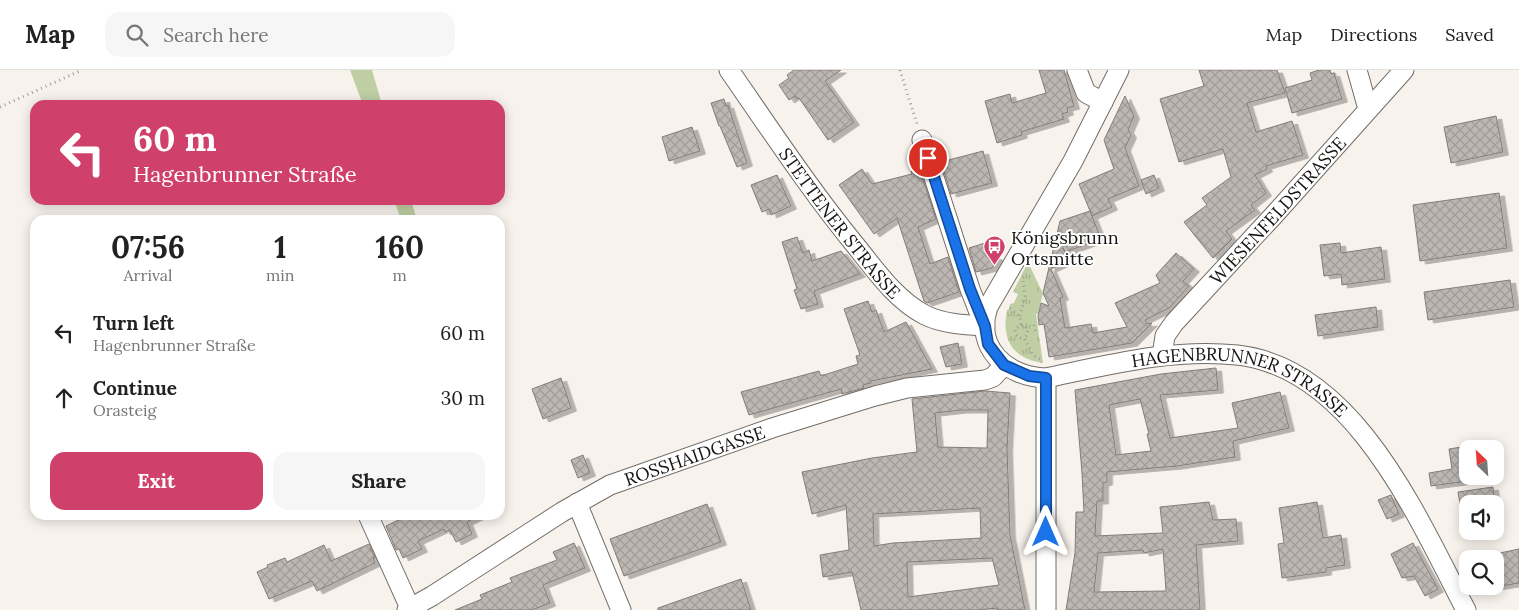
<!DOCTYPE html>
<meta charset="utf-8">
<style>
body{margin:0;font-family:Lora,serif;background:#f6f6f6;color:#222;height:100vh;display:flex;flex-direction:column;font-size:19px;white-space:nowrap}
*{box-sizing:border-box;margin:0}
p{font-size:16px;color:#767676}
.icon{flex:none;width:28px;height:28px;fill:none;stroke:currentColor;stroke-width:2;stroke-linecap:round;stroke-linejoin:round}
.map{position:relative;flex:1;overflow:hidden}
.drawer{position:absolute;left:30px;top:145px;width:475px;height:305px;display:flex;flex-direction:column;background:#fff;border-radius:15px;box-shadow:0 2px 12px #0003}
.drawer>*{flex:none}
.hud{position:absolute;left:30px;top:30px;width:475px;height:105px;border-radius:15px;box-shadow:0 2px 12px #0003;background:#cf416a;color:#fff;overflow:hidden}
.needle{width:32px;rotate:335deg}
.tools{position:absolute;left:1459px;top:370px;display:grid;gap:10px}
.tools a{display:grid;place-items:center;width:45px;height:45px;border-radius:10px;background:#fff;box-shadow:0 2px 12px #0003;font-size:25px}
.pin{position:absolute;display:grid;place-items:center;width:42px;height:42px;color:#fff;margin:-21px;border:2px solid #fff;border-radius:50%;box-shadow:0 1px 5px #0007}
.me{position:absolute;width:55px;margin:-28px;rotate:0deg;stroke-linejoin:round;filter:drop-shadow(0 0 4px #0008)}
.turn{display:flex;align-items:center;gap:18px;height:105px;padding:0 20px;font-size:22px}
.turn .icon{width:65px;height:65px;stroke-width:2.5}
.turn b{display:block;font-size:35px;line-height:42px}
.eta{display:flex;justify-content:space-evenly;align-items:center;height:85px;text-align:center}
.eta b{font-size:30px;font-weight:700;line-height:35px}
.button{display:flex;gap:10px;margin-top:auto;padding:10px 20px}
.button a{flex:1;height:58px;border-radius:15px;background:#cf416a;color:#fff;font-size:20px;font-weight:700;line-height:58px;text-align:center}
.button a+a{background:#f6f6f6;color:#222}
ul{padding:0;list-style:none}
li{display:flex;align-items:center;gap:15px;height:65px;padding:0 20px}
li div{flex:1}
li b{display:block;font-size:19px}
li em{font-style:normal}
header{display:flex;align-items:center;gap:30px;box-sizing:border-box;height:70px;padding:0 25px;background:#fff;border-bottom:1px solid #e0e0e0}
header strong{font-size:24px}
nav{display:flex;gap:28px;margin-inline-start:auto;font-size:18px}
.search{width:350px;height:45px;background:#f6f6f6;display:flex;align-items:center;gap:12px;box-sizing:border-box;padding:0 18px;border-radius:15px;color:#767676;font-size:19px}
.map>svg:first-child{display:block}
.green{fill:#bfcea3}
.park{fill:url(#park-tufts)}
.building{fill:url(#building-cross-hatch);stroke:#837d79;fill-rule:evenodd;filter:url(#shadow)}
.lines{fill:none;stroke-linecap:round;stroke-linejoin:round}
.minor-casing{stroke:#736d69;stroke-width:21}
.path{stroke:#9f9b97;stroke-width:3;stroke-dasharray:1 4;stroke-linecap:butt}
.minor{stroke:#fff;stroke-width:19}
.route-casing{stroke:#114b97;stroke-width:12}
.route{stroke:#1a73e8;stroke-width:9}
.labels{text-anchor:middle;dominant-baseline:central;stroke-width:4;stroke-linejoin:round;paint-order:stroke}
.street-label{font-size:18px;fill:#151311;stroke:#fff}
.poi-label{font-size:18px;fill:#151311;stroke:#fff;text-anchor:start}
</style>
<header>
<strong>Map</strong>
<div class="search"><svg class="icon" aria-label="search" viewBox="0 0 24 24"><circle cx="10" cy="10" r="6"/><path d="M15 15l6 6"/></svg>Search here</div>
<nav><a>Map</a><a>Directions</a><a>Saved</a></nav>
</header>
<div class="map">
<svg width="1519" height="540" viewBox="0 0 1519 540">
<defs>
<pattern id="park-tufts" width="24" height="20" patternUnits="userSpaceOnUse" patternTransform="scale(1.25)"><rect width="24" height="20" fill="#bfcea3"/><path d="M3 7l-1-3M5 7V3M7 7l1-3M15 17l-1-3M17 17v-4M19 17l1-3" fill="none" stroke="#a3b08b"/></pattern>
<pattern id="building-cross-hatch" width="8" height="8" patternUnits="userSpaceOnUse" patternTransform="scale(1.25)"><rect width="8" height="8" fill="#bcb7b2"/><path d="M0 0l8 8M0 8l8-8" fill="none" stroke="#a19c98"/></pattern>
<filter id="shadow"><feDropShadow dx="5.5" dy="3" stdDeviation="0" flood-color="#0004"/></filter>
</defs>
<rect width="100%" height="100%" fill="#f8f2ec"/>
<g class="green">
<path d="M350 0H372L382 35H363Z"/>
<path d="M394 130H411L417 150H401Z"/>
</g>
<path class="park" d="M1028 192 1043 224 1038 243 1036 244 1043 293C1013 289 1001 270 1007 240L1009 239 1010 234 1014 233 1018 224 1013 222Z"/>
<g class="building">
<path d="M794 0H841L825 11 854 52 828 70 799 28 797 29 795 26 789 30 779 15 789 8 787 5Z"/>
<path d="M1039 0H1064L1074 36 1067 38 1068 42 1062 44 1064 49 1021 62 1022 65 997 73 985 31 1010 24 1012 33 1046 23Z"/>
<path d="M1199 0H1277L1285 23 1247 33 1256 62 1292 51 1303 85 1266 96 1267 99 1255 105 1266 123 1251 135 1255 140 1226 161 1232 169 1213 188 1184 152 1207 135 1202 128 1231 107 1223 79 1179 92 1160 29 1204 16Z"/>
<path d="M1319 0H1330L1331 4 1334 3 1342 29 1292 43 1285 18 1312 10 1310 3Z"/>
<path d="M1125 26 1134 46 1128 60 1131 65 1125 78 1139 116 1108 129 1112 137 1092 146 1079 114 1114 99 1104 70Z"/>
<path d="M724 29 726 36 728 35 747 93 737 97 720 56H719L711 33Z"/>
<path d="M1496 46 1503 82 1451 93 1444 57Z"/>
<path d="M692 57 700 81 669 91 662 67Z"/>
<path d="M983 81 992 113 951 124 941 92Z"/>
<path d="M919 98 936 149 918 157 930 194 948 187 959 222 927 233 924 231 897 148 874 164 839 115 862 99 872 114 912 104 911 101Z"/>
<path d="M777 105 791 136 771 145 769 139 762 142 751 115Z"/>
<path d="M1154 105 1159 118 1146 124 1141 110Z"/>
<path d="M1499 123 1507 178 1420 191 1413 135Z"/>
<path d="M1090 141 1101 169 1065 182 1063 178 1068 191 1051 199 1063 227 1060 228 1065 258 1091 254 1093 263 1127 257 1115 233 1160 213 1156 205 1176 183 1194 199 1183 211 1189 216 1169 238 1145 250 1147 254 1152 253 1132 273 1049 287 1044 254 1039 255 1038 246 1041 233 1049 236 1043 223 1060 151Z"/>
<path d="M797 167 803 183 809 180 812 191 841 181 860 204 814 221 818 234 801 239 794 220 797 219 782 172Z"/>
<path d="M985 173 988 183 998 188 992 198 976 202 969 178Z"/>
<path d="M1340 173 1341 183 1381 177 1385 209 1342 215 1341 204 1324 206 1320 175Z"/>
<path d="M1510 210 1514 237 1428 250 1424 222Z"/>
<path d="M868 231 872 242 876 240 884 262 906 252 932 299 871 311V313L863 315 864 318 842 324 841 319 749 345 741 322 819 301 821 306 858 294 856 286 860 285 844 239Z"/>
<path d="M1376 237 1378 257 1318 266 1315 245Z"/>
<path d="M958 273 962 294 946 297 940 277Z"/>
<path d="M1216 298 1218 320 1160 325 1170 368 1238 358 1232 333 1280 322 1289 358 1233 371 1235 387 1177 396 1107 402V412L1103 413V431H1097L1095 466 1163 463 1160 437 1209 432 1213 450 1236 449 1238 471 1196 475 1200 540H1066L1075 483 1076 442H1084L1082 403 1075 320 1161 304ZM1140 329 1149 364H1147L1151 381 1116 385 1109 335ZM1163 479 1166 521 1094 522 1098 483 1143 480 1144 483Z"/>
<path d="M561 308 571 338 543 349 532 319Z"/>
<path d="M985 321 1010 323 1007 379 1010 465 1025 540H998L997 538 977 540H861L852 502 823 507 820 485 849 480 846 435 812 444 802 402 872 388 917 382 912 329ZM961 340H988L987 378 938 377 935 343ZM980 438 981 468 893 473 874 476 873 444ZM992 488 999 515 908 527 907 492Z"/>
<path d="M1468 376V411L1431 416 1429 403 1452 399 1449 379Z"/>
<path d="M583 385 590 403 578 408 571 390Z"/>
<path d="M1493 417 1495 434H1460L1458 422Z"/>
<path d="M1391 425 1399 444 1387 449 1378 430Z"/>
<path d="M1317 432 1323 468 1341 465 1345 495 1326 498V502L1282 508 1278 474 1284 473 1279 438Z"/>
<path d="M707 434 721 472 624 506 610 469Z"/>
<path d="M409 445H481L467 452 472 464 456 472 450 460 445 462 444 459 418 471 422 479 403 488 399 479 396 480 386 456Z"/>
<path d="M574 473 585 498 543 515 550 533 532 540H455L482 529 480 525 512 512 510 508 557 490 553 482Z"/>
<path d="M1413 473 1438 519 1425 526 1414 506 1402 508 1391 484Z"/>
<path d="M369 474 375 488H373L375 493 317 521 312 511 269 529 257 502 268 497 267 495 285 488 287 492 324 475 331 491Z"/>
<path d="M1519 479V513L1495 517V484Z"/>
<path d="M741 509 751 540H658V538Z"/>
</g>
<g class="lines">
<defs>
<g id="minor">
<path id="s1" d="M729 0C770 59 810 120 856 176 876 201 896 230 925 245 943 254 966 255 985 256"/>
<path d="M1077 0 1086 23 1103 32"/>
<path id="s2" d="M1119 0 1073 91 988 237C974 278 1007 307 1046 308 1108 295 1173 278 1237 285 1355 298 1418 449 1466 540"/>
<path d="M1357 0 1368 39"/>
<path d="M922 70 970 219 984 255"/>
<path id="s3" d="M1162 286 1165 266 1174 253 1274 145 1404 0"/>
<path d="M577 433 621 540"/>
<path d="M368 445 410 538"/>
<path id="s4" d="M407 540 432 526 562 442 610 415 772 358 875 326 907 318 985 310 993 307 1004 295"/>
<path d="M1046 540V308"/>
</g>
</defs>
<use href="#minor" class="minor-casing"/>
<g class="path">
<path d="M900 0 917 54"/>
<path d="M0 37 82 0"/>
<path d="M1010 238 1020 247 1021 255 1015 259 1016 265 1020 268H1024L1033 285 1040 289"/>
<path d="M1020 246 1025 226 1023 211"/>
<path d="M1021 255 1025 256 1028 260 1027 265 1024 268"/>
<path d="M1034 255 1036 263"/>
</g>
<use href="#minor" class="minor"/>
</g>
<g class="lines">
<defs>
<path id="route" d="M928 88 970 219 985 256 988 274 1004 295 1029 306 1046 308V462"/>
</defs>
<use href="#route" class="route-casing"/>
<use href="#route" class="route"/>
</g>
<defs>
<symbol id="bus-pin" viewBox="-11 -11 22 30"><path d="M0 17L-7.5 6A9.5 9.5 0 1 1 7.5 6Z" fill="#cf416a" stroke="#fff"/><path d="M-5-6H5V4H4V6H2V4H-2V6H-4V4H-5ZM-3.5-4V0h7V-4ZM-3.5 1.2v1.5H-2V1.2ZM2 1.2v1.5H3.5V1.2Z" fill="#fff"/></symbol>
</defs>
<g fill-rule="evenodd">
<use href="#bus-pin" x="982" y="164" width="25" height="34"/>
</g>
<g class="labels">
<g class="street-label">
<text stroke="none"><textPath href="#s3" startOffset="189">WIESENFELDSTRASSE</textPath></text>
<text stroke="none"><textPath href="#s1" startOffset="189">STETTENER STRASSE</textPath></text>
<text stroke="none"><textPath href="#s2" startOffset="582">HAGENBRUNNER STRASSE</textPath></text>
<text stroke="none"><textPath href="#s4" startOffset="328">ROSSHAIDGASSE</textPath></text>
</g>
<g class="poi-label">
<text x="1011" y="167">Königsbrunn<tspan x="1011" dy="21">Ortsmitte</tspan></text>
</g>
</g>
</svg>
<div class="tools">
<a><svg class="needle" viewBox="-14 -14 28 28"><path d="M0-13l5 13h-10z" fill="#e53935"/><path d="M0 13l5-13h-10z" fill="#767676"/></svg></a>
<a><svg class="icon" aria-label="sound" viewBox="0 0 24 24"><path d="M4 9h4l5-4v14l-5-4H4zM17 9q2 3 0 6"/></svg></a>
<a><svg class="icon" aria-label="search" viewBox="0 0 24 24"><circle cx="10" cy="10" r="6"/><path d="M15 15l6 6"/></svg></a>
</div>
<div class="pin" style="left:928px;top:88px;background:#d93025"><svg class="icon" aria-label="arrive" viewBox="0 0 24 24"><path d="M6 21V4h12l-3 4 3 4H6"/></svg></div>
<svg class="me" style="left:1046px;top:462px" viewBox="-20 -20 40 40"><path d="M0-17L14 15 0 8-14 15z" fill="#1a73e8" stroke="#fff" stroke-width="4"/></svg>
<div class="hud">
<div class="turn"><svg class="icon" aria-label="left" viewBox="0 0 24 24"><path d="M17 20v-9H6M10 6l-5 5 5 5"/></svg><div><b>60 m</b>Hagenbrunner Straße</div></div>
</div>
<section class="drawer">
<div class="eta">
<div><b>07:56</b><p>Arrival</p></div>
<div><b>1</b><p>min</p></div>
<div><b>160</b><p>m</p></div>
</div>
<ul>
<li><svg class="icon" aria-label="left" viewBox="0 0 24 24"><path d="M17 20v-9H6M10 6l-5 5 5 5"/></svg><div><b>Turn left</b><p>Hagenbrunner Straße</p></div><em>60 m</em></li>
<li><svg class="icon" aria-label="ahead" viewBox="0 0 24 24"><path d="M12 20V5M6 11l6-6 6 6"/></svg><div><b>Continue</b><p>Orasteig</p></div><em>30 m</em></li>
</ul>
<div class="button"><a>Exit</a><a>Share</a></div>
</section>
</div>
